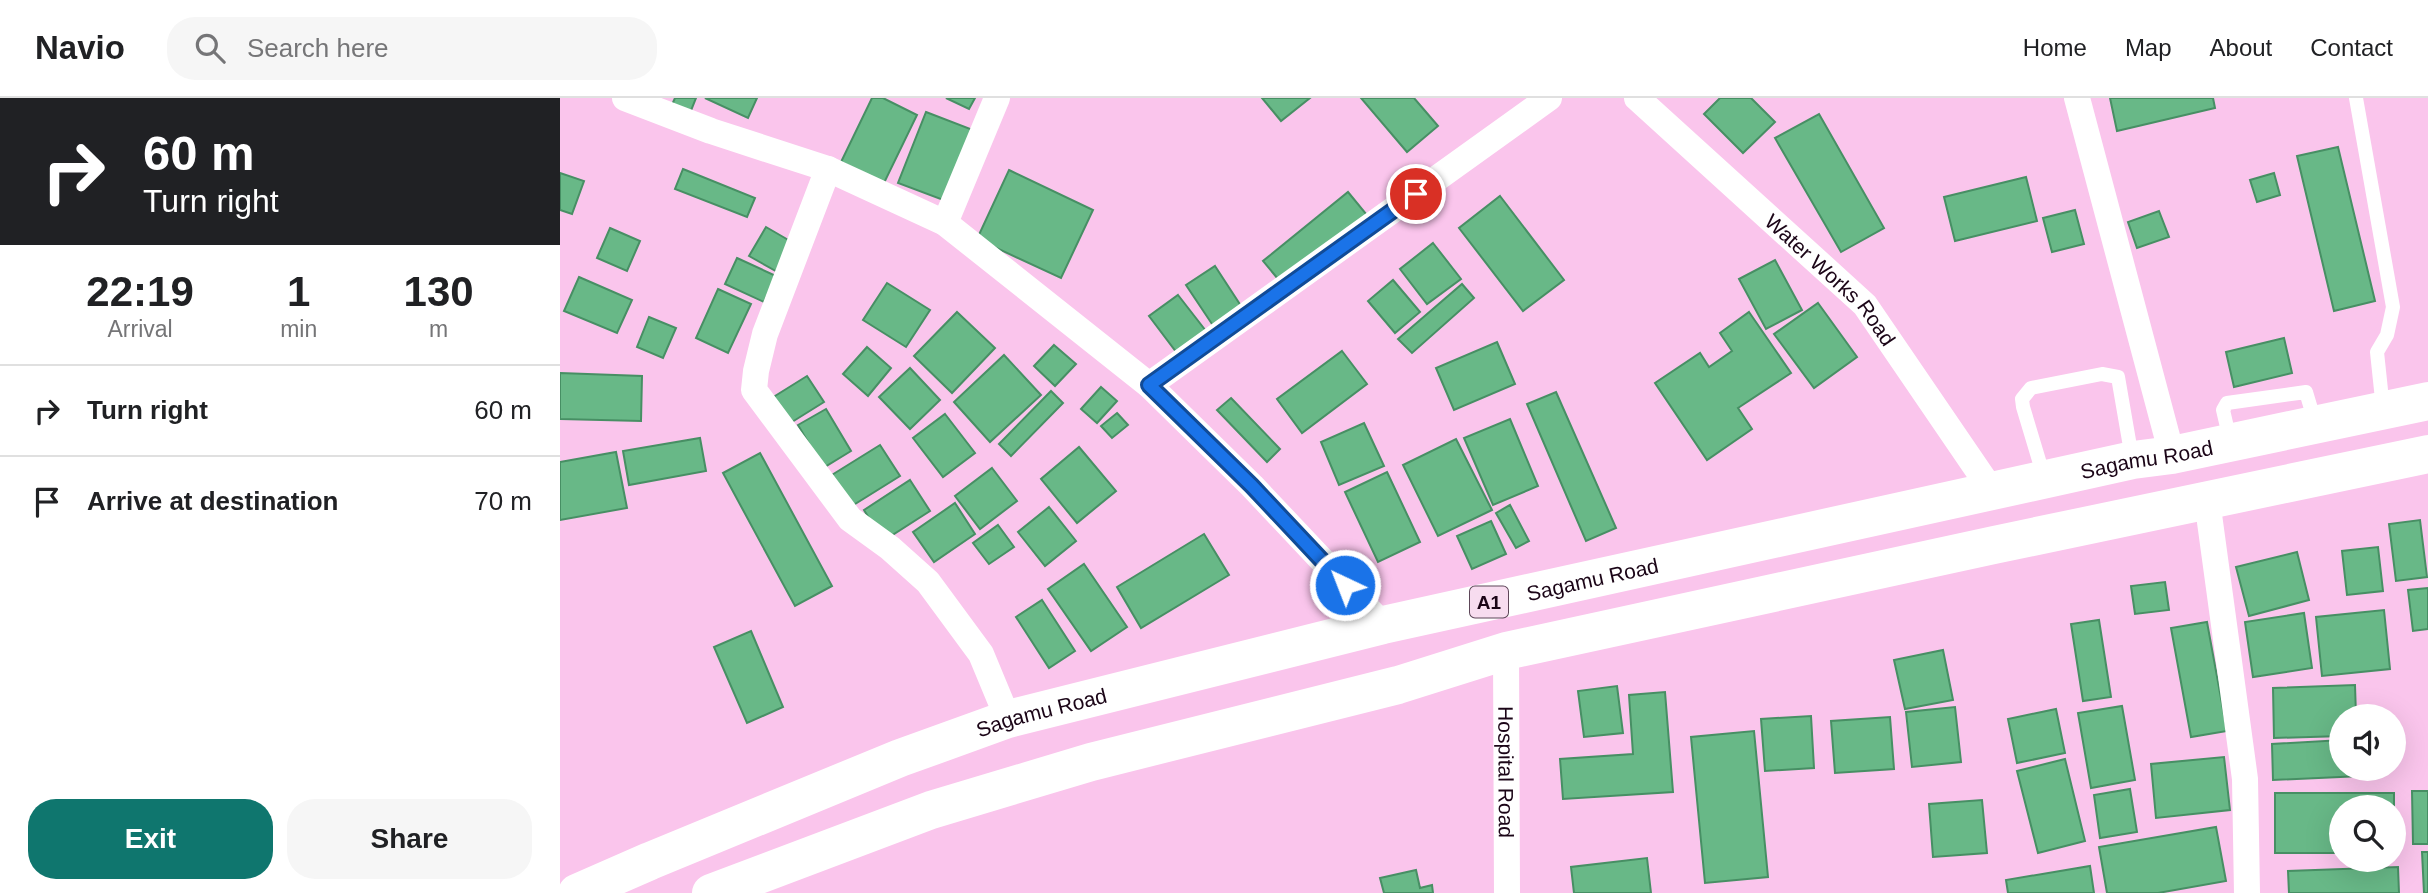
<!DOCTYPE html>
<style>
body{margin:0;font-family:Arial,sans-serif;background:#f6f6f6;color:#202124;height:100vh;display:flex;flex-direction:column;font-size:26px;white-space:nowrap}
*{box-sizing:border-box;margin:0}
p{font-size:23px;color:#757577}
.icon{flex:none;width:38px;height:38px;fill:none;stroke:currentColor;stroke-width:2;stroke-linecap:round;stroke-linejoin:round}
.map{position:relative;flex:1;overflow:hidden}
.drawer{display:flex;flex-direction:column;background:#fff;width:560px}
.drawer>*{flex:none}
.guide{background:#202124;color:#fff;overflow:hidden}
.controls{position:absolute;left:1769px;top:606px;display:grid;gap:14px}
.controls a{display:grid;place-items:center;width:77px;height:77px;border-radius:50%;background:#fff;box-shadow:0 7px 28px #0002;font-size:35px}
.pin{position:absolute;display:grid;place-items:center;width:60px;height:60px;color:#fff;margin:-30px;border:4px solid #fff;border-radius:50%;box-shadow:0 2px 7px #0007}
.me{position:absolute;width:77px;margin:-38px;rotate:317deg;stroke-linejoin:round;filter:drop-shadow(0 0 5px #0008)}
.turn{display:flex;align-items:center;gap:24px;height:147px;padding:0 28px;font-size:32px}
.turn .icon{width:91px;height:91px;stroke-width:2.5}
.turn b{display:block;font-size:49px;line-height:60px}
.eta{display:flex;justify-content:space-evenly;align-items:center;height:119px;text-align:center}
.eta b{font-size:42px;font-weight:700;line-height:49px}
.button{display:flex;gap:14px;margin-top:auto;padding:14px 28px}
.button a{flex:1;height:80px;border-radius:28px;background:#0f766e;color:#fff;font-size:28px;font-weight:700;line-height:80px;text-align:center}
.button a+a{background:#f6f6f6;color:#202124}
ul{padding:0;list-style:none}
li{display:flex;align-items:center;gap:21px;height:91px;padding:0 28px;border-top:2px solid #e0e0e0}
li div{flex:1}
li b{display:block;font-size:26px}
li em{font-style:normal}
header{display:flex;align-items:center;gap:42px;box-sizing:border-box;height:98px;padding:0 35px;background:#fff;border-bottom:2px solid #e0e0e0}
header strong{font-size:33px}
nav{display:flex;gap:38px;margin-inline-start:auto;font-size:24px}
.search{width:490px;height:63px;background:#f6f6f6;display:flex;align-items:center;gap:18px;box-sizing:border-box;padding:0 24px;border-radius:28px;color:#757577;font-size:26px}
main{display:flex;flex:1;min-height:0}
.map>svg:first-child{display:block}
.building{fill:#68b887;stroke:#478f64;stroke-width:2}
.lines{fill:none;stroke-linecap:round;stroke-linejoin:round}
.service{stroke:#fff;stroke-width:14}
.minor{stroke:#fff;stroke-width:26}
.trunk{stroke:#fff;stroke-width:38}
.route-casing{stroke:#114b97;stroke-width:18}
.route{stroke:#1a73e8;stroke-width:12}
.labels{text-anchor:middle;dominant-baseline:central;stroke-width:6;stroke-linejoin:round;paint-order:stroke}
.shield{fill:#f7dcef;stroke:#5d4658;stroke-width:2}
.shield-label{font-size:19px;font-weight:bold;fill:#1b0517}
.street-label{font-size:21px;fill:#1b0517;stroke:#f7dcef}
</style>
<header>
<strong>Navio</strong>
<div class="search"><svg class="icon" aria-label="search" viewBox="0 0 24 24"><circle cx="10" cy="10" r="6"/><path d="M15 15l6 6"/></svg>Search here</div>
<nav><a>Home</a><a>Map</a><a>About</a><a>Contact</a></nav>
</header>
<main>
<section class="drawer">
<div class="guide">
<div class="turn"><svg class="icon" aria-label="right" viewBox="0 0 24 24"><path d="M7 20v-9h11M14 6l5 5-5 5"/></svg><div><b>60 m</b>Turn right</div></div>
</div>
<div class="eta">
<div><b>22:19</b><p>Arrival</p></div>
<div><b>1</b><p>min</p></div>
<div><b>130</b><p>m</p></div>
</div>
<ul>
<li><svg class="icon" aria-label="right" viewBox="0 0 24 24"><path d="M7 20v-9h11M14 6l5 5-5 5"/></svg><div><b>Turn right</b></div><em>60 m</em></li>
<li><svg class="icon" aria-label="arrive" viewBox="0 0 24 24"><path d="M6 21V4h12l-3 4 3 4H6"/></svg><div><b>Arrive at destination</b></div><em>70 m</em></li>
</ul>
<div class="button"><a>Exit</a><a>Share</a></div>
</section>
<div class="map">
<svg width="1868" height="795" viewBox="0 0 1868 795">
<rect width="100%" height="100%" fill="#fac5ec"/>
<g class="building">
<path d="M115 0H136L128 20 110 11Z"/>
<path d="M145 0H197L188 20Z"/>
<path d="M312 0H323L357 17 324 85 281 64Z"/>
<path d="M386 0H415L409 11Z"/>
<path d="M702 0H750L721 23Z"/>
<path d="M801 0H854L878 28 847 54Z"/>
<path d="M1160 0H1191L1215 24 1183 55 1144 16Z"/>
<path d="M1550 0H1653L1655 10 1557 33Z"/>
<path d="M366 14 413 32 386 103 338 85Z"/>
<path d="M1259 16 1324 130 1281 154 1215 40Z"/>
<path d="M1778 49 1815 203 1774 213 1737 58Z"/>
<path d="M123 71 195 100 187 119 115 91Z"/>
<path d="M449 72 533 112 501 180 417 141Z"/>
<path d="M0 75 24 83 12 116 0 112Z"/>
<path d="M1714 75 1720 97 1697 104 1690 82Z"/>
<path d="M1466 79 1477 123 1395 143 1384 99Z"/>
<path d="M788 94 807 117 723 187 703 163Z"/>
<path d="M940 98 1004 182 963 213 899 130Z"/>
<path d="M1515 112 1524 146 1492 154 1483 120Z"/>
<path d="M1599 113 1609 139 1577 150 1568 124Z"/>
<path d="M206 129 237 147 221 176 189 158Z"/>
<path d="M50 130 80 143 67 173 37 160Z"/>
<path d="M873 145 901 181 867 206 840 171Z"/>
<path d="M177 160 216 178 204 204 165 186Z"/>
<path d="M1215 162 1242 212 1206 231 1179 181Z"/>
<path d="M655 168 683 211 654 229 626 187Z"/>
<path d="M19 179 72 202 57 235 4 213Z"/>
<path d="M833 182 860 214 835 235 808 203Z"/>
<path d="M327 185 370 212 346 249 303 222Z"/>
<path d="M902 186 914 200 852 255 838 241Z"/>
<path d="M158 191 191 206 168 255 136 240Z"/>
<path d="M618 197 646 233 617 255 589 218Z"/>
<path d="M1258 205 1297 259 1254 290 1214 236Z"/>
<path d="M397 214 435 250 392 295 354 258Z"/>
<path d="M1189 214 1231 275 1178 310 1192 331 1147 362 1095 285 1140 255 1149 269 1172 253 1160 235Z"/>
<path d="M89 219 116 230 103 260 77 249Z"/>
<path d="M1724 240 1732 275 1674 289 1666 254Z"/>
<path d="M937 244 955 286 894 312 876 270Z"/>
<path d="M494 247 516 266 495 288 474 268Z"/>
<path d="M307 249 331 270 308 298 283 276Z"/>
<path d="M782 253 807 286 742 335 717 301Z"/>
<path d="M444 257 481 297 430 344 394 304Z"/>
<path d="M350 270 380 302 350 331 319 299Z"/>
<path d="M0 275 82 278 81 323 0 321Z"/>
<path d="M247 278 264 304 224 329 207 303Z"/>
<path d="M541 289 557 303 537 325 521 311Z"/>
<path d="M491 293 503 305 451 358 439 346Z"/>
<path d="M996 294 1056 430 1026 443 967 306Z"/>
<path d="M671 300 720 351 707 364 657 312Z"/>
<path d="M266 311 291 353 263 370 238 327Z"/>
<path d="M557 315 568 327 552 340 541 328Z"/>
<path d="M385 316 415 355 383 379 353 340Z"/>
<path d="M950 321 978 388 933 407 904 340Z"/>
<path d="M804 325 824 368 779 387 761 344Z"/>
<path d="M140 340 146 373 69 387 63 353Z"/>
<path d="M896 341 932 412 878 438 843 367Z"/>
<path d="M320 347 340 378 287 411 267 380Z"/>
<path d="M519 349 556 393 517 425 481 381Z"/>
<path d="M56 354 67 410 0 422V364Z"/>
<path d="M200 355 272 488 235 508 163 375Z"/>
<path d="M432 370 457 403 420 431 395 398Z"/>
<path d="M827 374 860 444 818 464 785 394Z"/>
<path d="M350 382 370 413 323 443 304 412Z"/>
<path d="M395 405 415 436 374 464 353 434Z"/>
<path d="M950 407 969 443 956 450 936 415Z"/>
<path d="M489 409 516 443 485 468 458 434Z"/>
<path d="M1860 422 1867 479 1836 483 1829 426Z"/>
<path d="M931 423 946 456 912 471 897 438Z"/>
<path d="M438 427 454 449 429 466 413 445Z"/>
<path d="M644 436 669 477 581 530 557 489Z"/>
<path d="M1818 449 1823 493 1787 497 1782 453Z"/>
<path d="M1737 454 1749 502 1689 518 1676 469Z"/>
<path d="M524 466 567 529 531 553 488 491Z"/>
<path d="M1605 484 1609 512 1575 516 1571 488Z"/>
<path d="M1868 490V531L1853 533 1848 492Z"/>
<path d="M482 502 515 553 489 570 456 519Z"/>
<path d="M1824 512 1830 571 1762 578 1756 519Z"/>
<path d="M1744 515 1752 570 1693 579 1685 524Z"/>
<path d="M1539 522 1551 599 1523 603 1511 526Z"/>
<path d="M1647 524 1667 633 1631 639 1611 530Z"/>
<path d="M191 533 223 609 187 625 154 549Z"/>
<path d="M1383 552 1393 602 1345 611 1334 562Z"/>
<path d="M1795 587 1796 618H1782V638L1714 640 1713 590Z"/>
<path d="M1057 588 1063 635 1024 639 1018 593Z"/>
<path d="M1105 594 1113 694 1003 701 1000 661 1073 656 1069 597Z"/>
<path d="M1562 608 1575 682 1531 690 1518 615Z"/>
<path d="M1395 609 1401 664 1352 669 1346 614Z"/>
<path d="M1496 611 1505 655 1457 665 1448 621Z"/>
<path d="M1251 618 1254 670 1205 673 1201 621Z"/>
<path d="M1330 619 1334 671 1275 675 1271 623Z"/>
<path d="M1194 633 1208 779 1145 785 1131 639Z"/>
<path d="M1782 642V670H1800L1801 678 1713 682 1712 646Z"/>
<path d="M1664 659 1670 712 1596 720 1591 666Z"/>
<path d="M1505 661 1525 743 1478 755 1457 673Z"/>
<path d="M1570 691 1577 734 1540 740 1534 697Z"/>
<path d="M1852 693H1868V746H1853Z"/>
<path d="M1715 695H1834V754V709H1782V755H1715Z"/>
<path d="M1422 702 1427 755 1373 759 1369 706Z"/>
<path d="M1656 729 1666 783 1598 795H1547L1539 749Z"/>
<path d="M1862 754H1868V795H1864Z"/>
<path d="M1087 760 1091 795H1014L1011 769Z"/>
<path d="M1530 768 1534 795H1448L1446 782Z"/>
<path d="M1838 769 1839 795H1729L1728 773Z"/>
<path d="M856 772 860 790 872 787 873 795H824L820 780Z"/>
</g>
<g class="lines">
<g class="service">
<path d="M1796 0 1833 209 1827 237 1817 254 1823 311"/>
<path d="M1670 342 1663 312 1667 305 1746 294 1755 324"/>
<path d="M1484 379 1463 309 1462 301 1471 290 1542 276 1558 279 1572 360"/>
</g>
<g class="minor">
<path d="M65 0 151 33 268 71 385 125 589 287 692 388 823 527"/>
<path id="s1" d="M1077 0 1305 207 1432 393"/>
<path d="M1517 0 1612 357"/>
<path d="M268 71 205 236 196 273 194 292 290 421 330 450 368 484 421 556 448 621"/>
<path d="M385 125 437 0"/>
<path d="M589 287 989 0"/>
<path d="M1647 402 1685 681 1687 795"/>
<path id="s2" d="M946 553 947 795"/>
</g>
<g class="trunk">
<path id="s3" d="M17 795 90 763 340 660 448 621 823 527 1573 362 1612 357 1868 303"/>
<path d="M151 795 371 712 531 664 838 587 946 553 1434 447 1868 356"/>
</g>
</g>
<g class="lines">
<defs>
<path id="route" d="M785 487 692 388 589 287 856 96"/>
</defs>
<use href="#route" class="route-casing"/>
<use href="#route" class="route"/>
</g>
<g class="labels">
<rect class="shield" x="910" y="488.5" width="38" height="31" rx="5"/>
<g class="shield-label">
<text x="929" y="504">A1</text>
</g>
<g class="street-label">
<text stroke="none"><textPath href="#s1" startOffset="266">Water Works Road</textPath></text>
<text stroke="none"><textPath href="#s3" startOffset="1633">Sagamu Road</textPath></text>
<text stroke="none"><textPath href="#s3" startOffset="1066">Sagamu Road</textPath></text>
<text stroke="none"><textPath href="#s3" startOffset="499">Sagamu Road</textPath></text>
<text stroke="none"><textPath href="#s2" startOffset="121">Hospital Road</textPath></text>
</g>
</g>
</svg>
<div class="controls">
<a><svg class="icon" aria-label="sound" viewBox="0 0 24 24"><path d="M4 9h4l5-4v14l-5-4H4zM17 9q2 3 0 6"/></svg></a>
<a><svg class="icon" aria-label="search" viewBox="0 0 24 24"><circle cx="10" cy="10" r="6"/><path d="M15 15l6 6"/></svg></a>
</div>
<div class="pin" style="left:856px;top:96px;background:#d93025"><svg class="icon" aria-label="arrive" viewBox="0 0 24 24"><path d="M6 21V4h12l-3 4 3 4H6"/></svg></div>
<svg class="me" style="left:785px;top:487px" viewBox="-20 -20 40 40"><circle r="17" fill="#1a73e8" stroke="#fff" stroke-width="3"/><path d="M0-11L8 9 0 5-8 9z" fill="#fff"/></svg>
</div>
</main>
